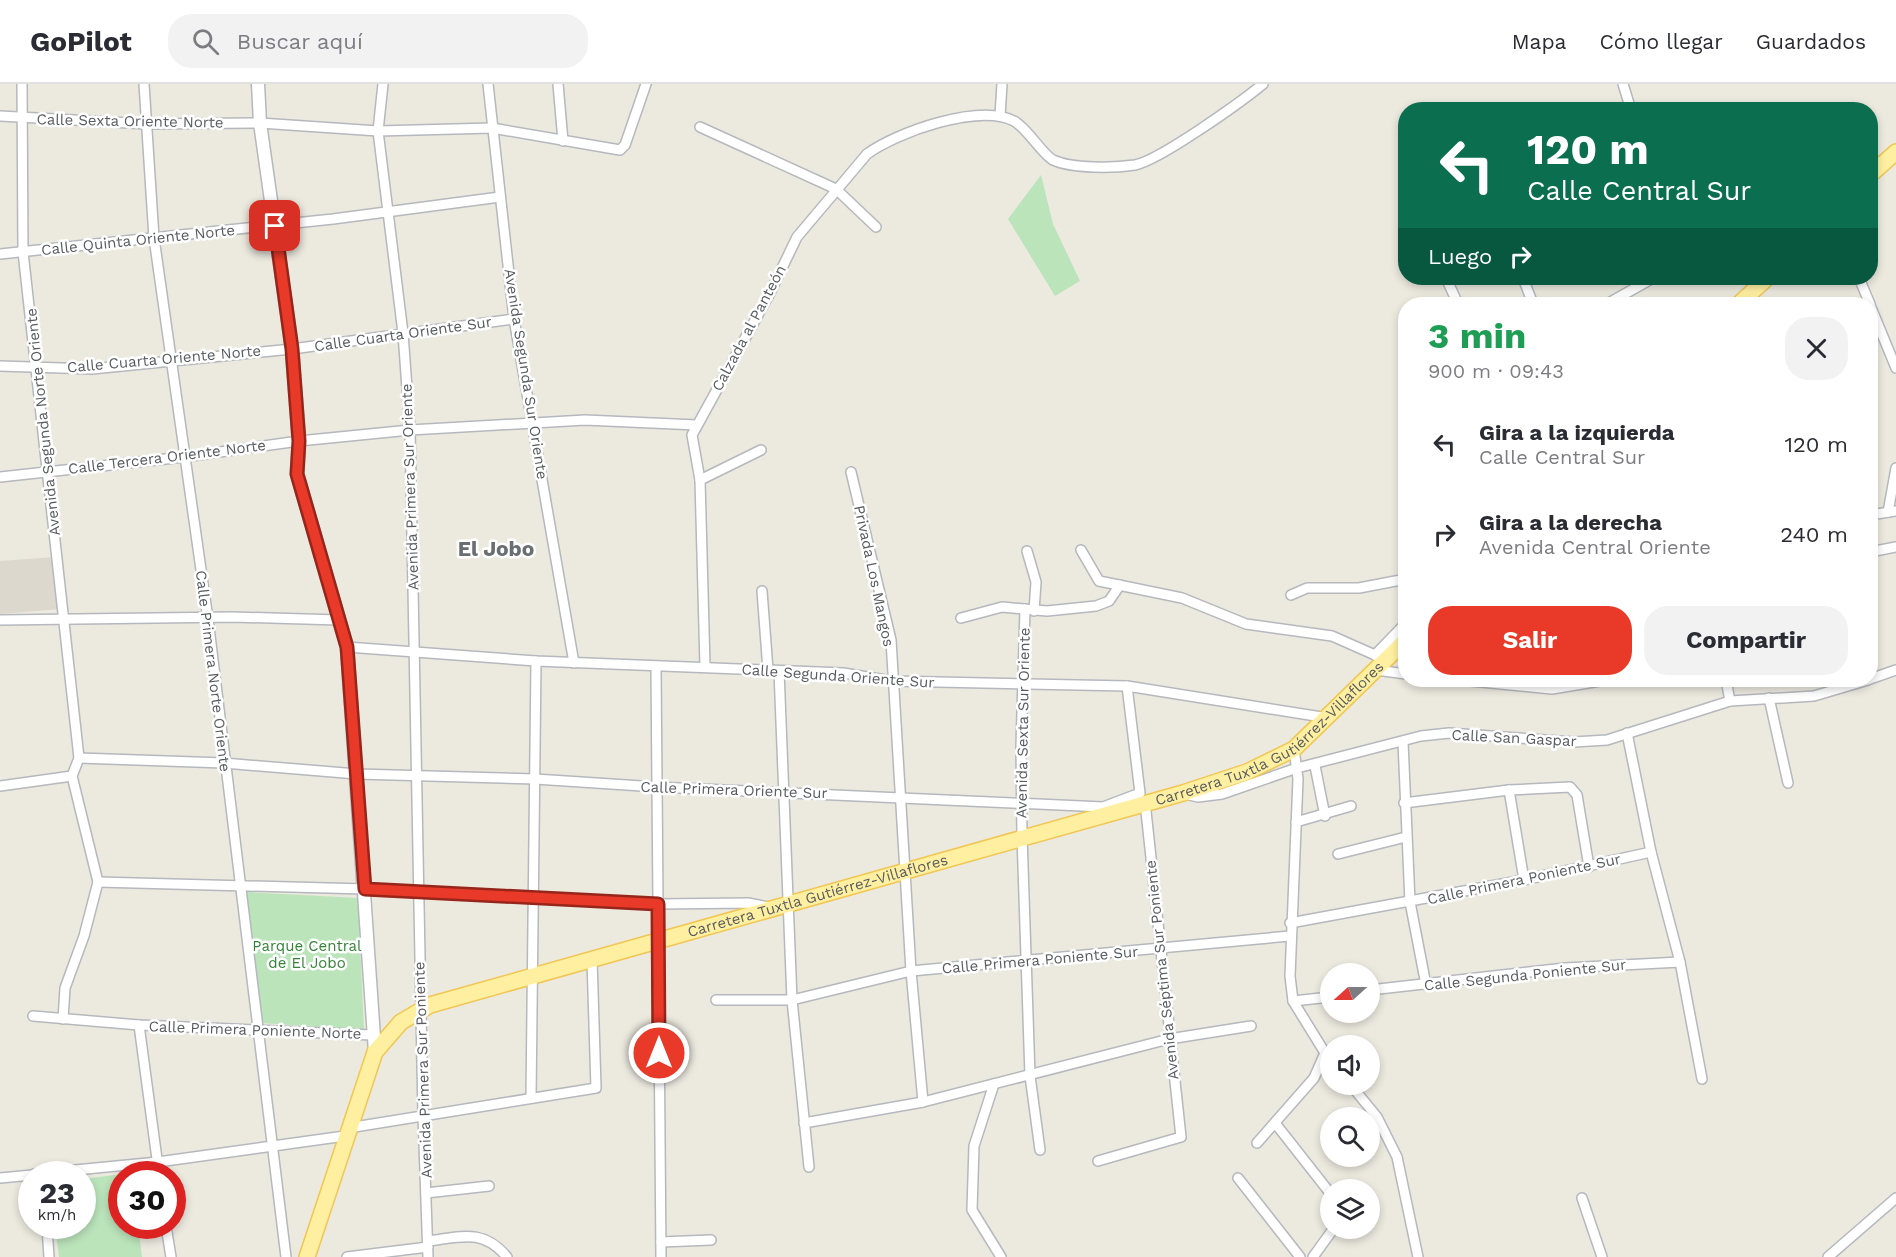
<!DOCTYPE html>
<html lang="es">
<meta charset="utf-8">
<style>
body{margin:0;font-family:"Work Sans",sans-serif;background:#f2f2f3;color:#2b2b33;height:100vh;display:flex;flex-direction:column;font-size:22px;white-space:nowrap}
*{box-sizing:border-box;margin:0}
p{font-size:20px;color:#7c7c81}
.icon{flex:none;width:33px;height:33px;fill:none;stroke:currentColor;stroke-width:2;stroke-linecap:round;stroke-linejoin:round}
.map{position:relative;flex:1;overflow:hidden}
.details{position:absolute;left:1398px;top:213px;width:480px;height:390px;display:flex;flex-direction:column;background:#fff;border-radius:24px;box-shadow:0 3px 9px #0003}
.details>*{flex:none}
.banner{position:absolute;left:1398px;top:18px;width:480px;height:183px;border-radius:24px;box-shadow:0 3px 9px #0003;background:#0b6e4f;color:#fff;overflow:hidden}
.needle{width:39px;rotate:249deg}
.buttons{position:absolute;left:1320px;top:879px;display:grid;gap:12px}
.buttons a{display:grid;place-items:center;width:60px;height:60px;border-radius:50%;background:#fff;box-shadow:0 3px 9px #0003;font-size:30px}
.speed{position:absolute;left:18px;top:1077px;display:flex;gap:12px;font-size:30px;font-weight:700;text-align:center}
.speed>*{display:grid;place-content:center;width:78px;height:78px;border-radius:50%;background:#fff;box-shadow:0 3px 9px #0003;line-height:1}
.speed small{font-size:15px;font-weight:400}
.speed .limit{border:9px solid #d22;background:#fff;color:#111}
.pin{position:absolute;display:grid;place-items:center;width:51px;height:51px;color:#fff;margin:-26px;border-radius:12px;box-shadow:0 3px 9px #0006}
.me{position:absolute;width:66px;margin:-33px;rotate:0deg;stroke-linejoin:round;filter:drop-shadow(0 0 4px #0008)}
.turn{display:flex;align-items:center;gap:21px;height:126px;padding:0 30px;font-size:27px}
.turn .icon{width:78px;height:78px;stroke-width:2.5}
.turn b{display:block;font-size:42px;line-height:51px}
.then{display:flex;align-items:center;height:57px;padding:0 30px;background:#0003;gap:12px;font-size:22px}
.round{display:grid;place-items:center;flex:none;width:63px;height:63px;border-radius:24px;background:#f2f2f3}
.headline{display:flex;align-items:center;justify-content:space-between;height:102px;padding:0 30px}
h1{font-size:36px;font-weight:700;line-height:45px;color:#1e9e55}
.action{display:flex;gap:12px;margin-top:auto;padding:12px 30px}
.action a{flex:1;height:69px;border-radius:24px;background:#e93928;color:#fff;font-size:24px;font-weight:700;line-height:69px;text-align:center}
.action a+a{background:#f2f2f3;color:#2b2b33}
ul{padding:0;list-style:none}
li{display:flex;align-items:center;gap:18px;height:90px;padding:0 30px}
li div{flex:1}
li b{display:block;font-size:22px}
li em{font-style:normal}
header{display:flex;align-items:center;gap:36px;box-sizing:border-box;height:84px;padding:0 30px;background:#fff;border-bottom:2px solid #e1e1e2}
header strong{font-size:28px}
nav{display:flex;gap:33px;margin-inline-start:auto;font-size:21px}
.search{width:420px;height:54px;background:#f2f2f3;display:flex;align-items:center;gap:15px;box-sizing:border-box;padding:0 21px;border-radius:24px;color:#7c7c81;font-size:22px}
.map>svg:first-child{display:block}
.education{fill:#dcd8ce}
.green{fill:#bbe4bb}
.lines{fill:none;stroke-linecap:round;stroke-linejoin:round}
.minor-casing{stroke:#b5b8bd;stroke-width:12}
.tertiary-casing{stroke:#b5b8bd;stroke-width:15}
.primary-casing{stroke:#f1c653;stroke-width:18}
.minor{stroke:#fff;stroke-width:9}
.tertiary{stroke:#fff;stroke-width:12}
.primary{stroke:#fff0a1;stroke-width:15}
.route-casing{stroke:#97251a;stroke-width:15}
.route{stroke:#e93928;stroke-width:10}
.labels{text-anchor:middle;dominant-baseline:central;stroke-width:5;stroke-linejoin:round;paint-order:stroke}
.street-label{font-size:15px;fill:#585c61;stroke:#fff}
.park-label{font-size:15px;fill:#348438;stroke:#fff}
.district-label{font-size:21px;font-weight:bold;fill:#696e73;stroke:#fff}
</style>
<header>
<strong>GoPilot</strong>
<div class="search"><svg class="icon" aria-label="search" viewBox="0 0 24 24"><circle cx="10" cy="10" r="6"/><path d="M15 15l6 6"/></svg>Buscar aquí</div>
<nav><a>Mapa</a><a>Cómo llegar</a><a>Guardados</a></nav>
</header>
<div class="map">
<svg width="1896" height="1173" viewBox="0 0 1896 1173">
<rect width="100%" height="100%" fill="#ece9df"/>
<path class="education" d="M55 473 61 525 0 530V477Z"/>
<g class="green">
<path d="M1041 91 1053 140 1080 197 1055 212 1008 135Z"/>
<path d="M246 808 358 814 364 946 262 939Z"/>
<path d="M130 1089 122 1090V1142H138L142 1173H59L55 1142H82L83 1095Z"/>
</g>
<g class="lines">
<defs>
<g id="minor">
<path d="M22 0 23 168 79 674 72 692 98 798 84 852 65 904 63 935"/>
<path d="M144 0 154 154 208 535 286 1173"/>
<path d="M383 0 378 47 403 249 410 346 423 1032 428 1173"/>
<path d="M488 0 514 235 574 579"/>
<path d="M558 0 563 57"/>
<path d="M1623 0 1631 26"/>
<path d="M0 32 147 40 260 39 378 47 492 44 620 66 625 61 646 0"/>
<path d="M1000 32 1002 0"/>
<path d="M700 43 836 105 876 143"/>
<path d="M0 170 333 135 500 113"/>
<path d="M1446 194 1458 220"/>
<path d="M1523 194 1533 220"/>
<path d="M1859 194 1870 220"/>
<path d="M1607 220 1653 194"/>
<path d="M1870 221 1896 284"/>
<path d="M0 282 92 285 292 265 514 235"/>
<path d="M851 388 891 556 911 887 923 1018"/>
<path d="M0 393 184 373 299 357 410 346 585 336 697 341"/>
<path d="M700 396 761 366"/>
<path d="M1888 428 1896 384"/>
<path d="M1870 431 1896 427"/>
<path d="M1081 466 1099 497 1182 514 1246 540 1332 552 1375 571 1384 578"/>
<path d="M1027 467 1036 498 1034 527"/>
<path d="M1870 468 1896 463"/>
<path d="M762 507 768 586"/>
<path d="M1291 511 1307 504H1359L1406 495"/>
<path d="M1025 525 1021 662 1022 752 1030 992 1040 1066"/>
<path d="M961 534 1002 523 1047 527 1096 522 1109 517 1120 501"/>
<path d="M0 536 232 533 339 536"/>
<path d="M347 563 536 577 843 589 892 597 1127 602 1328 634"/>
<path d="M1375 571 1406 539"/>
<path d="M705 582 700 396 692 351 770 209 797 153 867 70C897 48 979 19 1014 37 1028 45 1042 70 1053 76 1073 85 1114 84 1135 81 1160 76 1241 18 1263 0"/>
<path d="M656 583 661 1173"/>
<path d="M1376 586 1406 590"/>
<path d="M779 587 792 916 809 1083"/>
<path d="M1870 595 1896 586"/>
<path d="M1460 596 1552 605 1606 596"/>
<path d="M1726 596 1730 617"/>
<path d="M1769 614 1788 699"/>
<path d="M1627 649 1651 768 1680 878 1702 995"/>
<path d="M1403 658 1410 818 1426 901"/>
<path d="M1294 665 1298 695 1290 892 1293 917 1330 977"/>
<path d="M79 674 224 679 357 690 535 695 657 703 1103 723 1108 729"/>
<path d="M1315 682 1325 732"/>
<path d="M0 702 72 692"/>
<path d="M1509 706 1524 796"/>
<path d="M1185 710 1198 713 1222 710 1297 684 1421 652 1449 649 1574 658 1607 656 1730 617 1814 612 1868 596"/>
<path d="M1404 719 1509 706 1570 703 1577 711 1589 783"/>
<path d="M1103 723 1140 709 1127 602"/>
<path d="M1296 738 1351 722"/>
<path d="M1338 770 1406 753"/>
<path d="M98 798 365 805 658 820 748 819 768 823"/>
<path d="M1290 839 1524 796 1651 768"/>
<path d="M1370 906 1565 884 1680 878"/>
<path d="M716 916H792L911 887 1290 852"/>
<path d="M1293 917 1330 913"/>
<path d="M33 932 139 941 372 951"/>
<path d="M139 941 159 1090"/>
<path d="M994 1000 974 1062 972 1126 1001 1173"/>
<path d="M1350 1000 1377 1033 1397 1073 1418 1173"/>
<path d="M531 1014 536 577"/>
<path d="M804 1039 923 1018 1169 955 1251 942"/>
<path d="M1275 1039 1330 1109"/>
<path d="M348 1044 596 1004 592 875"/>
<path d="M1257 1059 1314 994 1325 969"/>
<path d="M1098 1077 1181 1053 1145 718"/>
<path d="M34 1090 158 1078 345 1052"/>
<path d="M0 1094 32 1091"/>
<path d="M1238 1094 1300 1173"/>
<path d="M426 1109 489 1102"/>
<path d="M1582 1114 1602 1173"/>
<path d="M47 1142 49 1173"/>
<path d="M166 1142 171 1173"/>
<path d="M428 1157C461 1153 483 1144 507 1173"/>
<path d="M661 1158 711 1156"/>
<path d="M347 1173 428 1163"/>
<path d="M1313 1173 1334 1144"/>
<path d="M1828 1173 1896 1114"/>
</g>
<path id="tertiary" d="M258 0 260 39 292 265 299 357 297 390 347 563 375 968"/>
<g id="primary">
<path d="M1870 91 1896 68"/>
<path d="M1739 220 1767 194"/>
<path id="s1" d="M307 1173 375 968 401 938 430 921 1183 709 1247 688 1294 665 1406 556"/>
</g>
</defs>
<use href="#minor" class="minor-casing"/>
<use href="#tertiary" class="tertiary-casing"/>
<use href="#primary" class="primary-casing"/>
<use href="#minor" class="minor"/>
<use href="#tertiary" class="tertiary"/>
<use href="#primary" class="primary"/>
</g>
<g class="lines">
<defs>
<path id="route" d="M275 142 292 265 299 357 297 390 347 563 365 805 658 820 659 969"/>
</defs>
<use href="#route" class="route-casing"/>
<use href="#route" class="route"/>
</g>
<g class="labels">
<g class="street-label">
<text transform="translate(130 37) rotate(1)">Calle Sexta Oriente Norte</text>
<text transform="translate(138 156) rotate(-6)">Calle Quinta Oriente Norte</text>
<text transform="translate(749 244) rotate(-62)">Calzada al Panteón</text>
<text transform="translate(403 250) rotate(-8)">Calle Cuarta Oriente Sur</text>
<text transform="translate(164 275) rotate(-5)">Calle Cuarta Oriente Norte</text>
<text transform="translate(526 290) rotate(81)">Avenida Segunda Sur Oriente</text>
<text transform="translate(43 338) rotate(-96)">Avenida Segunda Norte Oriente</text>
<text transform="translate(167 373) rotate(-7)">Calle Tercera Oriente Norte</text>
<text transform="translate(410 403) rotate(-92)">Avenida Primera Sur Oriente</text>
<text transform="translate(874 492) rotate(78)">Privada Los Mangos</text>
<text transform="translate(213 587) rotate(83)">Calle Primera Norte Oriente</text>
<text transform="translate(838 592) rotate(4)">Calle Segunda Oriente Sur</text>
<text transform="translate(1023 639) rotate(-89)">Avenida Sexta Sur Oriente</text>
<text stroke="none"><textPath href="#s1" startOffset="1178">Carretera Tuxtla Gutiérrez-Villaflores</textPath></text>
<text transform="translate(1514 654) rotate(3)">Calle San Gaspar</text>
<text transform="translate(734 706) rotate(2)">Calle Primera Oriente Sur</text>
<text transform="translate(1524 795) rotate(-12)">Calle Primera Poniente Sur</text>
<text stroke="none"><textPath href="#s1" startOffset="692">Carretera Tuxtla Gutiérrez-Villaflores</textPath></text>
<text transform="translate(1040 876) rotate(-5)">Calle Primera Poniente Sur</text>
<text transform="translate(1162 886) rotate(-96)">Avenida Séptima Sur Poniente</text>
<text transform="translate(1525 891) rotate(-6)">Calle Segunda Poniente Sur</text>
<text transform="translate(255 946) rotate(2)">Calle Primera Poniente Norte</text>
<text transform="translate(423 986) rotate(-92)">Avenida Primera Sur Poniente</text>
</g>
<g class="park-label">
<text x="307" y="862">Parque Central<tspan x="307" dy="17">de El Jobo</tspan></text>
</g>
<g class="district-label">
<text x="496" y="464">El Jobo</text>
</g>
</g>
</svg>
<div class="buttons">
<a><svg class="needle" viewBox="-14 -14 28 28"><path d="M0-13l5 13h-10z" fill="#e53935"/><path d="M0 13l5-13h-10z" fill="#7c7c81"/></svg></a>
<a><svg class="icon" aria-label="sound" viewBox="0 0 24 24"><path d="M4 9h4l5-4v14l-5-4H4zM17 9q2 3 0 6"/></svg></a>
<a><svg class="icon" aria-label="search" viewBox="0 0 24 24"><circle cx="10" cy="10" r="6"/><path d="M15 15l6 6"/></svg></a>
<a><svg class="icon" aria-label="layers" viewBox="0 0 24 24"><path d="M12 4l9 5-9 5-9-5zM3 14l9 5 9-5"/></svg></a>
</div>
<div class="speed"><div>23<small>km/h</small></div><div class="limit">30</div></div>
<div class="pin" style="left:275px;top:142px;background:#d93025"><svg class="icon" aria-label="arrive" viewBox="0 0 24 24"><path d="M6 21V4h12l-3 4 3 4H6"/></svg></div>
<svg class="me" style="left:659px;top:969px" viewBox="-20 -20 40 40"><circle r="17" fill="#e93928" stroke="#fff" stroke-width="3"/><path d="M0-11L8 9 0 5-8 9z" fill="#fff"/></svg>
<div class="banner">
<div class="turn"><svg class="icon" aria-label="left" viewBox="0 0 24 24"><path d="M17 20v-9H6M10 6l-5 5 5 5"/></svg><div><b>120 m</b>Calle Central Sur</div></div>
<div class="then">Luego<svg class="icon" aria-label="right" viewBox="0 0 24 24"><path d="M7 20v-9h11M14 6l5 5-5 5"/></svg></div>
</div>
<section class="details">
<div class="headline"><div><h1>3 min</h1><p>900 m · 09:43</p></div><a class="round"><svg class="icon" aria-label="close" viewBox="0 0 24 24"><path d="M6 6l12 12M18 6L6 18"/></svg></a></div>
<ul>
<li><svg class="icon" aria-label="left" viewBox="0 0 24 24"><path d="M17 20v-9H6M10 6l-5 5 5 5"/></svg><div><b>Gira a la izquierda</b><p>Calle Central Sur</p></div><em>120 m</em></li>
<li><svg class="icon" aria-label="right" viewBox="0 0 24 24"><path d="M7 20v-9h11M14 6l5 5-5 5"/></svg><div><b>Gira a la derecha</b><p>Avenida Central Oriente</p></div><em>240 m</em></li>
</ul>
<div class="action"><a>Salir</a><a>Compartir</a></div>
</section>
</div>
